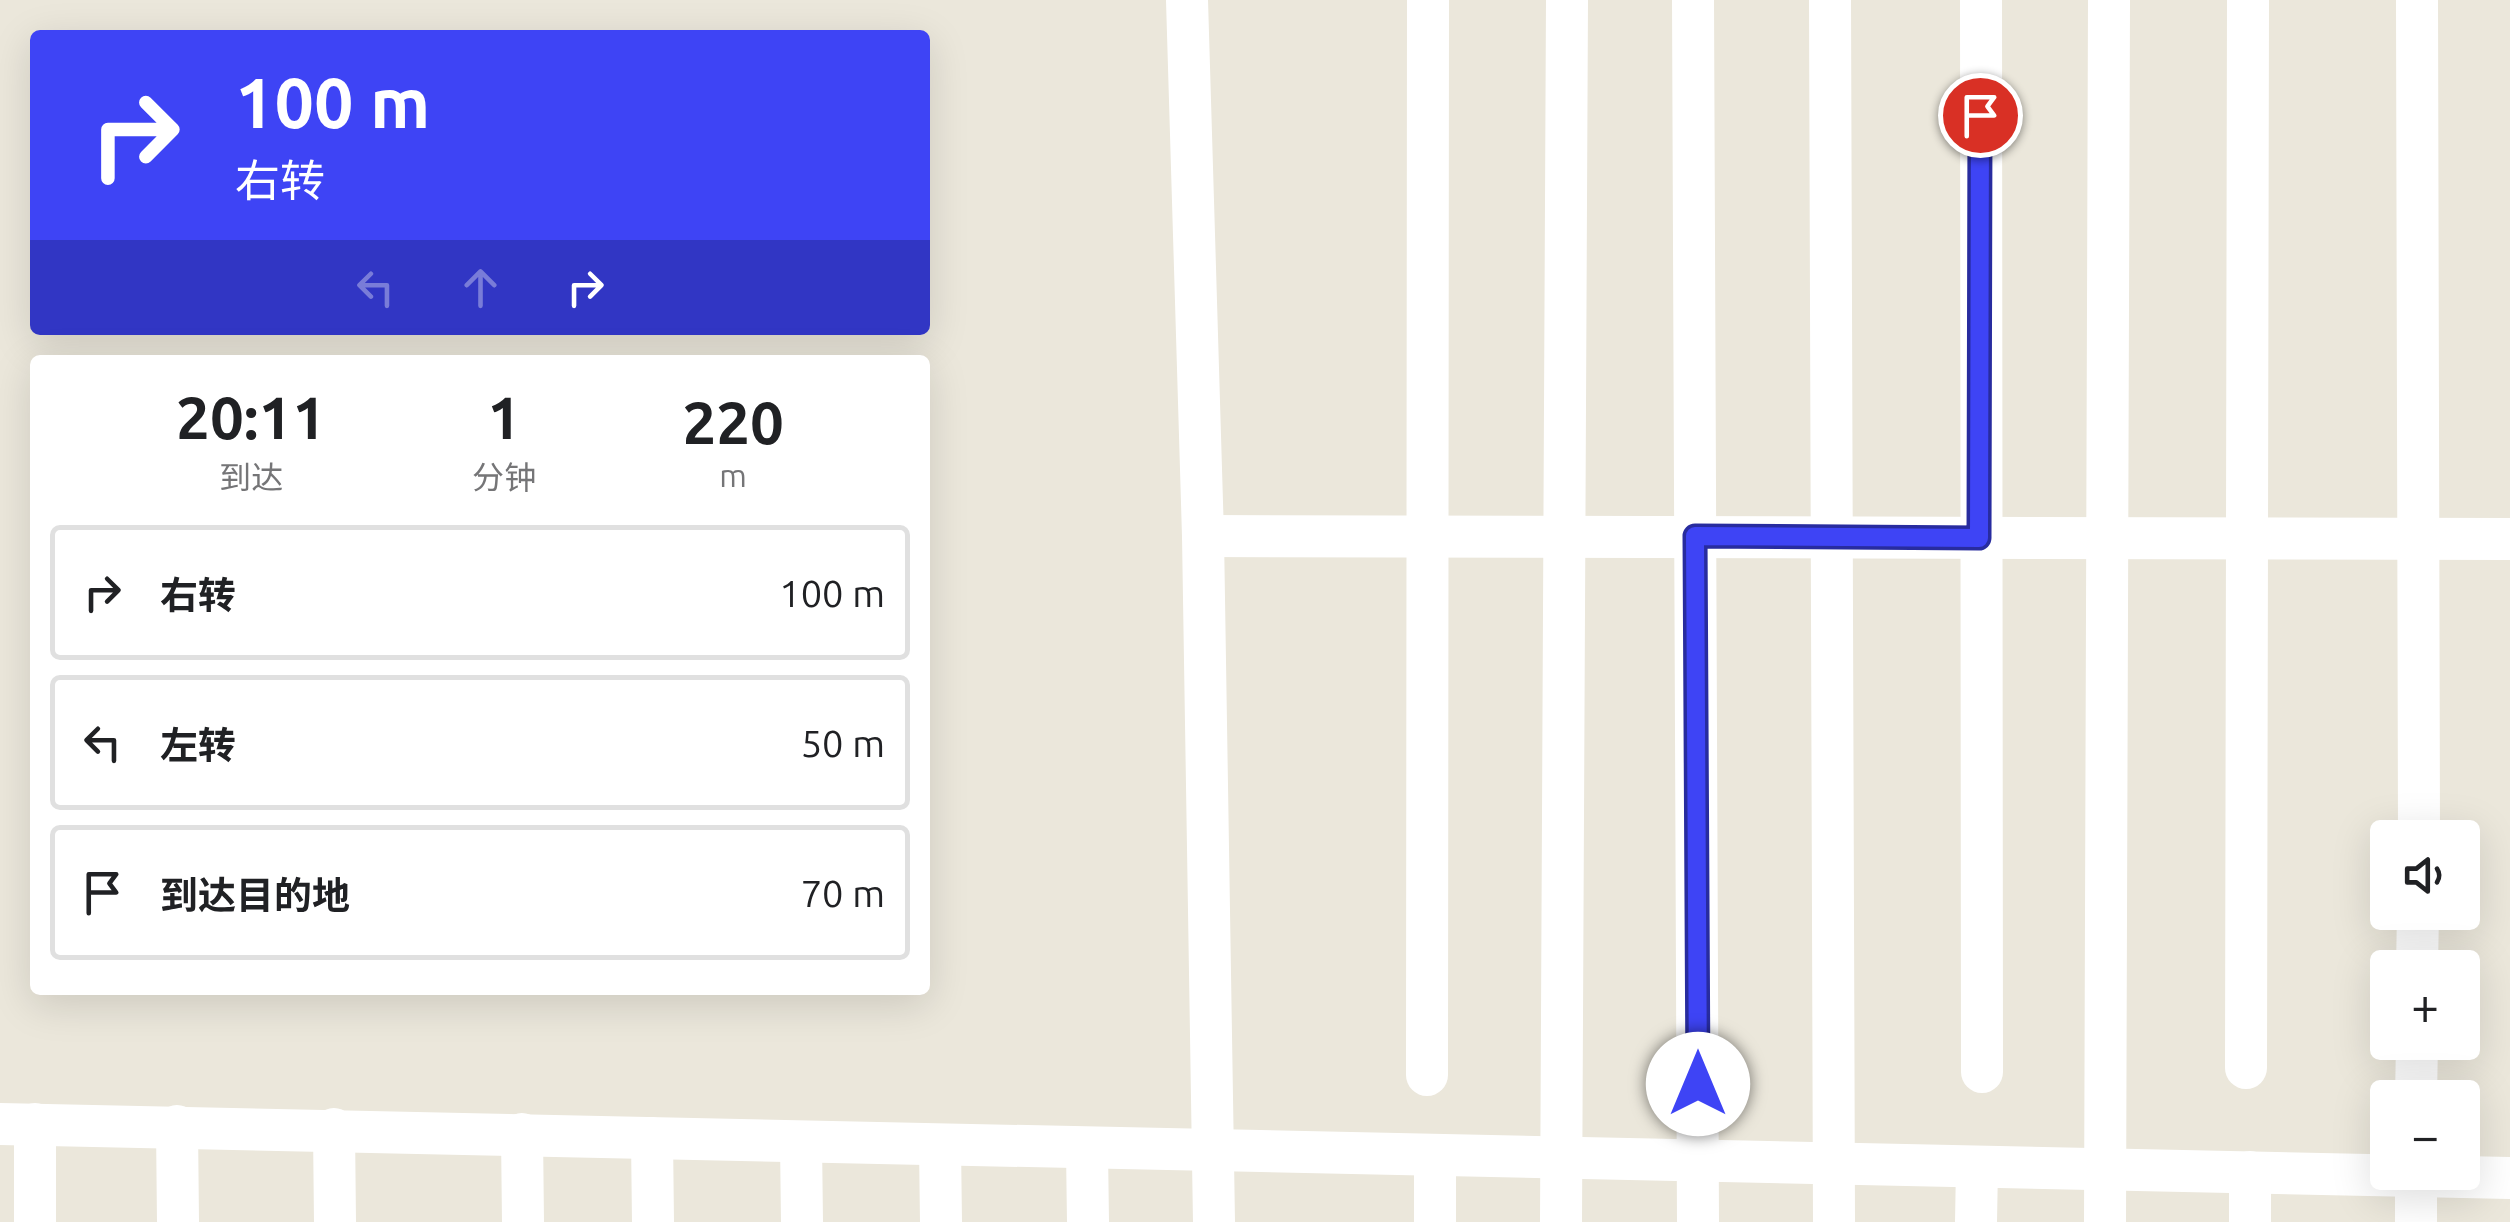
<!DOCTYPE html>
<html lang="zh">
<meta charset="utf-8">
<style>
body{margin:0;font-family:Ubuntu,"Noto Sans SC",sans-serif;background:#f6f6f6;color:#202124;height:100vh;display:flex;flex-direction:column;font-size:38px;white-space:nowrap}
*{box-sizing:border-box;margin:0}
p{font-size:32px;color:#757577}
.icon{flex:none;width:55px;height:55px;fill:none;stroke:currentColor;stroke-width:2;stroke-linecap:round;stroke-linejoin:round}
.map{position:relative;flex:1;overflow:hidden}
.panel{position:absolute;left:30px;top:355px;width:900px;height:640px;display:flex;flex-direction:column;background:#fff;border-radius:10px;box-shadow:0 10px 40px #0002}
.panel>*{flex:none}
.hud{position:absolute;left:30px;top:30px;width:900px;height:305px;border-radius:10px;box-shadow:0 10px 40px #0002;background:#3e44f5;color:#fff;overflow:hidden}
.controls{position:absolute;left:2370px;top:820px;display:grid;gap:20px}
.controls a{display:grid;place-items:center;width:110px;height:110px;border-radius:10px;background:#fff;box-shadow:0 10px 40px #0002;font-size:50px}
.pin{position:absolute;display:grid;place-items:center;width:85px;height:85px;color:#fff;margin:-42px;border:5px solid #fff;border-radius:50%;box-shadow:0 2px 10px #0007}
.me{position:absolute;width:110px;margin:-55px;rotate:0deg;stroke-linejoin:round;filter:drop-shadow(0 0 8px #0008)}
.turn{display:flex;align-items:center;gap:35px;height:210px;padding:0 40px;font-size:45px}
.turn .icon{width:130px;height:130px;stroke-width:2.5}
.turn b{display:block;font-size:70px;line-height:85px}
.lanes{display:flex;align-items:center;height:95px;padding:0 40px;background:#0003;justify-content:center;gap:50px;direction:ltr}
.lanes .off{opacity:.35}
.eta{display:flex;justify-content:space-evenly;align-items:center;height:170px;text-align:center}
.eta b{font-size:60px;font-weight:700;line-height:70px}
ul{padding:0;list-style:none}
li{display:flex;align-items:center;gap:30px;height:135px;margin:0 20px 15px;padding:0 20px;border:5px solid #e0e0e0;border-radius:10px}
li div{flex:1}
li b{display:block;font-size:38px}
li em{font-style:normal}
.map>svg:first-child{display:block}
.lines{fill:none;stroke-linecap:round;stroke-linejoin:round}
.minor{stroke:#fff;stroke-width:42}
.route-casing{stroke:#282c9f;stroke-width:25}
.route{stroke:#3e44f5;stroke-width:18}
</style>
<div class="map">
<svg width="2510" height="1222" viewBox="0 0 2510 1222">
<rect width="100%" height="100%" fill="#ebe7db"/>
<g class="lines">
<g class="minor">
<path d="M1187 0 1203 536 1214 1222"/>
<path d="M1693 0 1698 1222"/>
<path d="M1830 0 1834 1222"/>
<path d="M1981 0 1982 1072"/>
<path d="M2417 0 2419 838"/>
<path d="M1203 536 2510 539"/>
<path d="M2417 968 2418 912"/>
<path d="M2246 1068 2248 0"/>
<path d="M1427 1075 1428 0"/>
<path d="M2416 1098 2417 1042"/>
<path d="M0 1124 2510 1178"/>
<path d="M35 1124V1222"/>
<path d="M177 1126 178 1222"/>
<path d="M334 1129 335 1222"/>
<path d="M522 1134 523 1222"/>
<path d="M652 1138 653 1222"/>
<path d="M801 1142 802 1222"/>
<path d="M940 1146 941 1222"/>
<path d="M1087 1150 1088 1222"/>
<path d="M1435 1222V1158"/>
<path d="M1561 1222 1567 0"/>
<path d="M1976 1222 1977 1167"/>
<path d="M2105 1222 2109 0"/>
<path d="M2250 1222V1172"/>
<path d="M2416 1222V1172"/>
</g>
</g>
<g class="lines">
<defs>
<path id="route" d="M1698 1084 1695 536 1979 538 1980 115"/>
</defs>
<use href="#route" class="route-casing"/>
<use href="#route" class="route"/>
</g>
</svg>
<div class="controls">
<a><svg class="icon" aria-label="sound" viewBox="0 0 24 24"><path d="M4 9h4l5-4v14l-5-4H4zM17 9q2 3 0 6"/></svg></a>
<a>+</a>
<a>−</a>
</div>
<div class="pin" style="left:1980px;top:115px;background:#d93025"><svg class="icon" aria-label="arrive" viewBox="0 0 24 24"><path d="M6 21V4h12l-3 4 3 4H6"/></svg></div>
<svg class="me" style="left:1698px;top:1084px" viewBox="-20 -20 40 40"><circle r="19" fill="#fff"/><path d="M0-13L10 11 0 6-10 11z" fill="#3e44f5"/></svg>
<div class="hud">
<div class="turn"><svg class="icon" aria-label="right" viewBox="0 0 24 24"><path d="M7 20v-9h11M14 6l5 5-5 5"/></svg><div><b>100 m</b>右转</div></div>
<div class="lanes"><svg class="icon off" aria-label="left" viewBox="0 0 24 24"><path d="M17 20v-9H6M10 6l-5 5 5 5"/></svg><svg class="icon off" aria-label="ahead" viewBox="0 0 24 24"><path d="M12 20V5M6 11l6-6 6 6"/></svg><svg class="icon" aria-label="right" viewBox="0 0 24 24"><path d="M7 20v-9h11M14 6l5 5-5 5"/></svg></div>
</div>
<section class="panel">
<div class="eta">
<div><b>20:11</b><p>到达</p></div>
<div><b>1</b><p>分钟</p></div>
<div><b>220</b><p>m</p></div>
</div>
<ul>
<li><svg class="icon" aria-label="right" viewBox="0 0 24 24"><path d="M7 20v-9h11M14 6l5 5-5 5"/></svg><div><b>右转</b></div><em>100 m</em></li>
<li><svg class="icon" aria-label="left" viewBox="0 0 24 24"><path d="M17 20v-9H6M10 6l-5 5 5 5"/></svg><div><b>左转</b></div><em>50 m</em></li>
<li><svg class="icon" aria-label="arrive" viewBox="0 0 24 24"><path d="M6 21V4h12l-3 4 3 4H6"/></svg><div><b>到达目的地</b></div><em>70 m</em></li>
</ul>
</section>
</div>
